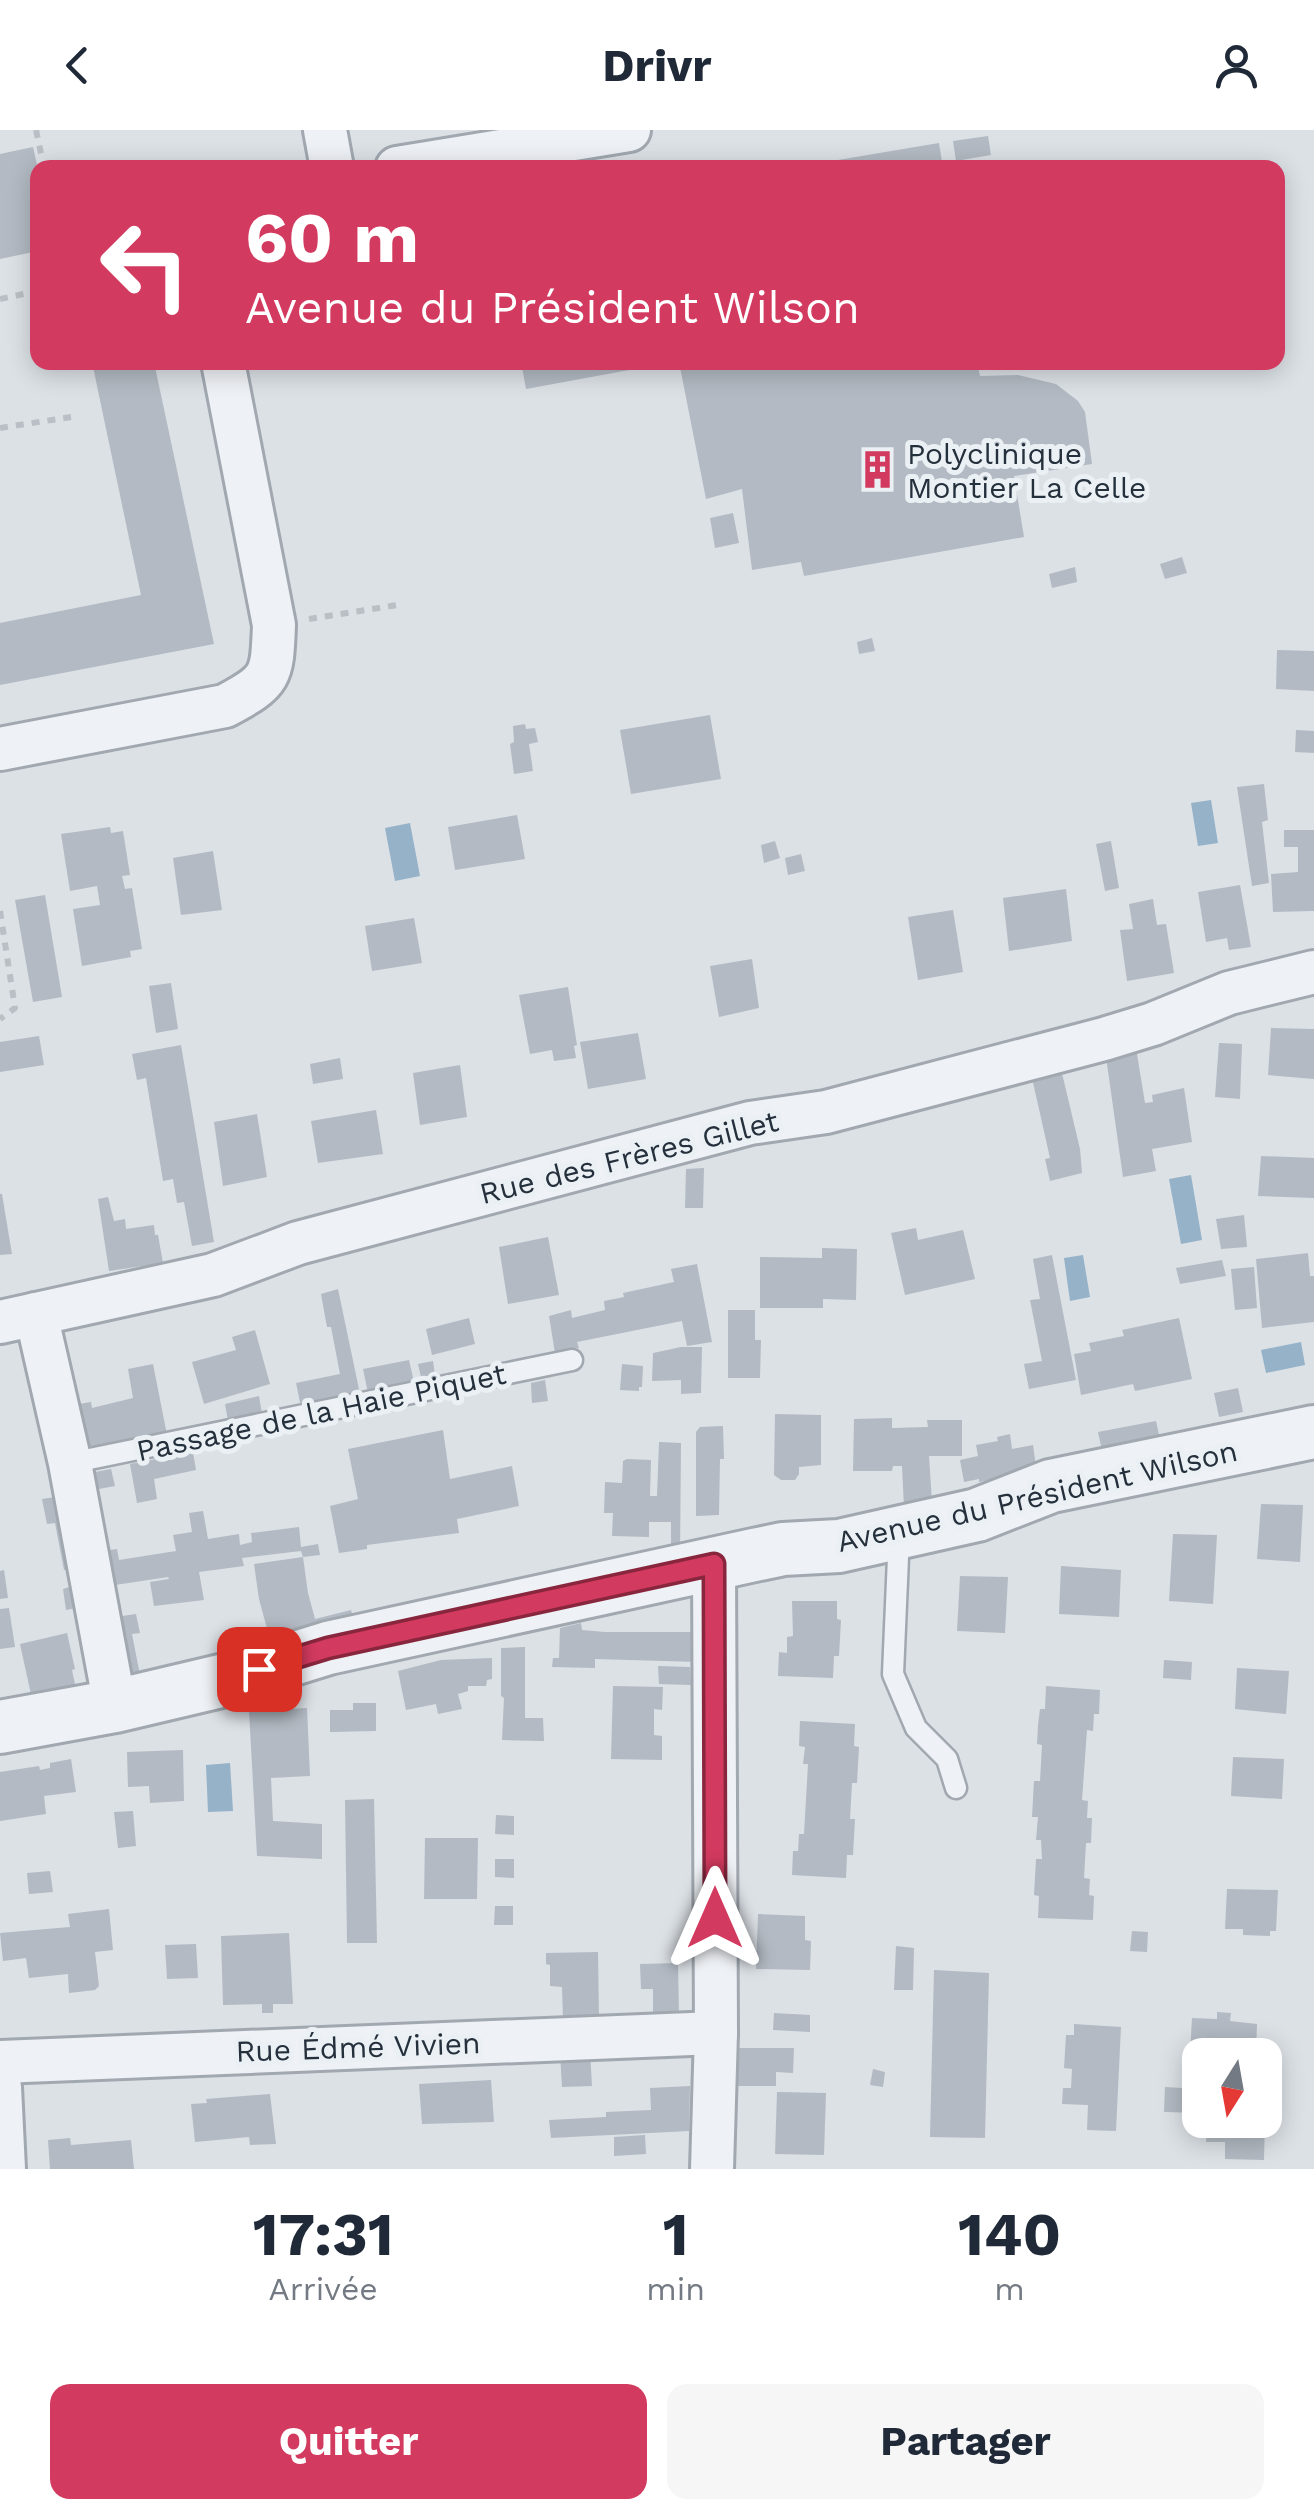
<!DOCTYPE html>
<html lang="fr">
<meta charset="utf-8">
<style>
body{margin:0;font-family:"Work Sans",sans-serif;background:#f6f6f7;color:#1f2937;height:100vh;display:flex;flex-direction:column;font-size:38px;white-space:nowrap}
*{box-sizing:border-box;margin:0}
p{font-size:32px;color:#747a83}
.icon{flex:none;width:55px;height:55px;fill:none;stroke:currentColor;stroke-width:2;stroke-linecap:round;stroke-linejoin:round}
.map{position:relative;height:2039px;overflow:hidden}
.side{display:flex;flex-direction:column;background:#fff;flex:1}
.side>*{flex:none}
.top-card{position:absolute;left:30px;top:30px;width:1255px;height:210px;border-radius:20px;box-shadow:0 5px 25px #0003;background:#d23a5f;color:#fff;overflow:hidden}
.needle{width:65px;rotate:191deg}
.tools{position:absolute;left:1182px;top:1908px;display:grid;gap:20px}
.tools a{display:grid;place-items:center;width:100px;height:100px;border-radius:20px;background:#fff;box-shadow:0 5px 25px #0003;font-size:50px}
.pin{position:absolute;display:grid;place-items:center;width:85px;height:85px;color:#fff;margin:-42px;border-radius:20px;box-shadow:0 5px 15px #0006}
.me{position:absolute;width:110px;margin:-55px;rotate:0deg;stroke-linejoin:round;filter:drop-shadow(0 0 8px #0008)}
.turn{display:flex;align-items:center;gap:35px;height:210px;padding:0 50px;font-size:45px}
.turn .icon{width:130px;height:130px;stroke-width:2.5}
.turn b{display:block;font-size:70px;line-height:85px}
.eta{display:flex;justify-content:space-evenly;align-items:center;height:170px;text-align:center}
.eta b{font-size:60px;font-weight:700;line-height:70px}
.cta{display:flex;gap:20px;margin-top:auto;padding:20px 50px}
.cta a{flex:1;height:115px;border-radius:20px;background:#d23a5f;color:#fff;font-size:40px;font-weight:700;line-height:115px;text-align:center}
.cta a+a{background:#f6f6f7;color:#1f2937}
header{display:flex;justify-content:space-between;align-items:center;height:130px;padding:0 50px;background:#fff;font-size:45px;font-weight:700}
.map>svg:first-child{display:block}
.water{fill:#95b2c8}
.building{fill:#b3bac3}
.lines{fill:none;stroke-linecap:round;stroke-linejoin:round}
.service-casing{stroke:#a1a8b0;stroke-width:25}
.minor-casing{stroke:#a1a8b0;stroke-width:48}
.tertiary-casing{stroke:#a1a8b0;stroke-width:58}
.path{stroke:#babfc5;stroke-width:6;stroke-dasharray:8 8;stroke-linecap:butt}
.service{stroke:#eef1f5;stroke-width:20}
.minor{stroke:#eef1f5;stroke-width:42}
.tertiary{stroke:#eef1f5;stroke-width:52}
.route-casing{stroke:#88263e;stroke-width:25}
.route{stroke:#d23a5f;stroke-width:18}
.labels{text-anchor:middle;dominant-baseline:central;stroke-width:10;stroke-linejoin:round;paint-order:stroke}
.poi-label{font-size:30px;fill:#25303d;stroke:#ebf0f4;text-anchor:start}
.street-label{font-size:30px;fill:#25303d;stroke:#ebf0f4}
</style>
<header><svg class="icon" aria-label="back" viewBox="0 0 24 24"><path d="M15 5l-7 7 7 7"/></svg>Drivr<svg class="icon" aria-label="person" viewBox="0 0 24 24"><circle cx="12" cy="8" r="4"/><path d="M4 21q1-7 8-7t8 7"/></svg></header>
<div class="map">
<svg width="1314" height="2039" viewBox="0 0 1314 2039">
<rect width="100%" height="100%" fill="#dce1e6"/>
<g class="water">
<path d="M1211 670 1218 713 1198 716 1191 673Z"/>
<path d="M410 693 420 746 395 751 385 698Z"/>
<path d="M1191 1045 1202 1110 1181 1114 1169 1049Z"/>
<path d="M1083 1125 1090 1167 1070 1171 1064 1128Z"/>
<path d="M1301 1212 1305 1235 1266 1243 1261 1220Z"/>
<path d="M230 1633 233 1681 208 1682 206 1635Z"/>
</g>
<g class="building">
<path d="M988 6 991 25 956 31 953 11Z"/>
<path d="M939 13 943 38H808V35Z"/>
<path d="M33 17 38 39V121L0 129V24Z"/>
<path d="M92 232H154L214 514 0 555V493L141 465Z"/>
<path d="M521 232H661L662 234 526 259Z"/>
<path d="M679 232H977L980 246 1018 245 1056 254 1078 271 1085 282 1092 334 1014 346 1024 407 804 446 801 432 752 440 742 359 706 369Z"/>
<path d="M733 383 739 413 715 418 710 388Z"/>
<path d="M1182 427 1187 443 1165 449 1160 434Z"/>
<path d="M1075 437 1077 452 1052 458 1049 444Z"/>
<path d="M872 508 875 521 859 524 857 512Z"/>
<path d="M1277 520 1314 521V561L1276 559Z"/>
<path d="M710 585 721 649 631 664 620 600Z"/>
<path d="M525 594 526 599 535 598 538 612 529 614 533 641 514 644 510 614 514 612 513 596Z"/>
<path d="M1296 600 1314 601V623L1295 622Z"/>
<path d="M1264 654 1268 690 1262 692 1269 753 1252 756 1237 657Z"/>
<path d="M517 685 525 729 455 740 448 697Z"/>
<path d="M110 697 111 703 123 701 130 745 122 746 125 759 132 758 142 819 130 821 131 827 82 836 73 779 100 775 97 756 70 761 61 704Z"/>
<path d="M1284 700H1314V781L1273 782 1271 744 1298 742V717H1284Z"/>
<path d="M775 711 780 728 764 733 761 715Z"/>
<path d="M1111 711 1119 758 1105 761 1096 714Z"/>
<path d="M213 721 222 780 181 785 173 728Z"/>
<path d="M801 724 805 741 788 745 785 728Z"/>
<path d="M1240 755 1251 817 1229 820 1227 808 1206 812 1198 762Z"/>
<path d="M1066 759 1072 811 1009 821 1003 768Z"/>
<path d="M45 765 62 867 33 872 15 770Z"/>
<path d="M1153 769 1157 795 1166 794 1174 843 1127 851 1120 800 1133 799 1129 774Z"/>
<path d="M953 780 963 842 918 850 908 787Z"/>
<path d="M414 788 422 833 372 841 365 796Z"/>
<path d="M752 829 759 878 719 887 710 836Z"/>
<path d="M171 853 178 899 156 903 149 856Z"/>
<path d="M568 857 577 915 574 916 576 928 554 931 552 920 530 924 519 865Z"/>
<path d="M1271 898 1314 899V949L1268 945Z"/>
<path d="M638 903 646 949 588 959 580 912Z"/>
<path d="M39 906 44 935 0 942V912Z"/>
<path d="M1219 913 1242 914 1240 969 1215 967Z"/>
<path d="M181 915 214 1112 192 1116 184 1072 177 1073 173 1049 163 1051 146 948 137 950 132 924Z"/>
<path d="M1136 918 1145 973 1153 972 1152 965 1184 958 1192 1012 1152 1019 1156 1041 1123 1047 1106 927Z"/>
<path d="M340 928 343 949 313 954 310 934Z"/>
<path d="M460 935 467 987 420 995 413 943Z"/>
<path d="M1061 939 1080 1019 1082 1043 1050 1051 1045 1029 1050 1028 1032 948Z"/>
<path d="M376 980 383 1024 318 1033 311 991Z"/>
<path d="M257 984 267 1047 223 1056 214 992Z"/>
<path d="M1261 1026 1314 1028V1068L1258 1066Z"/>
<path d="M704 1038 703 1078H685L686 1039Z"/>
<path d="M0 1064H2L12 1124 0 1125Z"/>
<path d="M108 1067 114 1091 125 1089 126 1099 154 1095 155 1105H158L163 1133 109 1141 98 1069Z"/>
<path d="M1244 1085 1247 1117 1221 1119 1216 1089Z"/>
<path d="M916 1098 918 1110 963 1100 975 1149 905 1165 891 1103Z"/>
<path d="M548 1107 559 1165 508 1174 499 1117Z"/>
<path d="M822 1118 857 1119 856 1170 823 1169V1178H760V1127L822 1128Z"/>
<path d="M1308 1123 1310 1146H1314V1192L1262 1198 1256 1129Z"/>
<path d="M1052 1125 1076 1250 1029 1259 1024 1234 1042 1231 1030 1170 1040 1169 1033 1129Z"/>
<path d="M1222 1130 1226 1146 1180 1154 1176 1138Z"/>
<path d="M697 1134 712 1212 687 1216 682 1191 577 1212 579 1218 555 1223 549 1186 571 1180 572 1188 605 1180 604 1171 624 1167 623 1163 674 1152 671 1139Z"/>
<path d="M1254 1137 1257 1178 1235 1180 1231 1139Z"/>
<path d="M338 1159 360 1264 301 1277 296 1253 340 1244 331 1197H327L321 1164Z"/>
<path d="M728 1180H755V1210H761L760 1248H728Z"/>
<path d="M469 1188 475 1214 432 1225 426 1199Z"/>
<path d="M1179 1188 1192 1249 1135 1261 1133 1254 1081 1265 1074 1224 1091 1221 1089 1213 1124 1206 1122 1200Z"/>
<path d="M255 1200 270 1254 204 1274 192 1232 236 1220 232 1207Z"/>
<path d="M681 1217H702L701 1263 681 1264V1250L652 1251 653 1223Z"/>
<path d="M409 1230 414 1252 368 1263 363 1239Z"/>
<path d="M433 1231 435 1245 421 1247 418 1234Z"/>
<path d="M153 1234 167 1305 76 1323 67 1276 91 1272 92 1278 133 1268 128 1239Z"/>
<path d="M622 1234 643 1236 642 1257H639V1261L620 1260Z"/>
<path d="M545 1250 548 1271 532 1273 531 1253Z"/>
<path d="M1238 1258 1243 1282 1219 1287 1214 1263Z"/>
<path d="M259 1266 262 1284 228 1291 225 1274Z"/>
<path d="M775 1284 821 1285V1335L799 1337V1344L795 1350H781L774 1345Z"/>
<path d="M892 1288V1298L928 1297 927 1290H962V1326H929L932 1372 904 1378 902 1336H893L892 1341H853L854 1289Z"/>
<path d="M1156 1291 1161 1314 1103 1325 1098 1302Z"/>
<path d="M723 1296 724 1329H720L719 1385 696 1386V1302L700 1297Z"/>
<path d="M443 1300 450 1349 512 1336 519 1376 457 1389 459 1403 367 1415V1419L339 1423 330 1376 358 1369 348 1319Z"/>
<path d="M1010 1304 1012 1319 1033 1315 1036 1337 1020 1344 979 1352V1349L964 1352 960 1330 978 1326 976 1315 998 1311 997 1307Z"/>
<path d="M659 1312 681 1313 680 1428 671 1429V1392H649V1407L612 1406 613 1383H604L605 1352 622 1353 623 1331 627 1329 651 1330 650 1366H657Z"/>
<path d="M193 1322 196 1340 154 1349 157 1369 137 1373 130 1334Z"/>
<path d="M111 1339 115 1356 83 1362 80 1345Z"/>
<path d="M62 1366 76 1439 64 1440 55 1393 47 1394 42 1369Z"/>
<path d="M1261 1374 1303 1375 1300 1432 1257 1429Z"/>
<path d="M203 1381 208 1409 239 1404 240 1415 252 1412 251 1403 299 1397 301 1417 318 1414 320 1425 303 1427 301 1421 242 1428 244 1436 199 1442 204 1470 154 1476 150 1452 169 1449 168 1447 102 1457 95 1422 117 1419 119 1430 176 1421 173 1405 192 1402 189 1383Z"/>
<path d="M1173 1404 1217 1405 1213 1474 1169 1471Z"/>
<path d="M303 1427 308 1463 315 1489 351 1480 356 1498 272 1517 259 1469 254 1434Z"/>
<path d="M1061 1436 1121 1440 1119 1487 1059 1484Z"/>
<path d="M4 1440 8 1468 0 1469V1441Z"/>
<path d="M960 1446 1008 1447 1005 1503 957 1501Z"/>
<path d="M79 1454 83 1477 66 1480 63 1459Z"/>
<path d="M792 1471H837V1489L841 1490 839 1526H834L833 1548 778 1546 779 1522 787 1523V1507L793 1506Z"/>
<path d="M9 1478 15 1517 0 1519V1479Z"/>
<path d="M136 1484 140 1503 132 1504 140 1545 120 1549 115 1487Z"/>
<path d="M581 1493 582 1500 605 1502H699L698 1532 595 1529V1538L552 1537 553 1528H559L560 1498Z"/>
<path d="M67 1503 75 1539 72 1540 76 1559 32 1569 20 1514Z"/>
<path d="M525 1517V1588H543L544 1611 502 1610 504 1568 501 1566V1518Z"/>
<path d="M492 1528V1549L487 1550 486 1556H468V1561L458 1564 462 1579 438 1584 436 1574 406 1580 398 1541 441 1530Z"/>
<path d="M1164 1530 1192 1532 1191 1550 1163 1548Z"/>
<path d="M658 1536 690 1537 691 1555 659 1554Z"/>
<path d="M1237 1538 1289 1541 1286 1584 1235 1579Z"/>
<path d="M613 1556 663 1557 662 1580 654 1579V1605L662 1606V1630L611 1629Z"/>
<path d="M1046 1556 1100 1560 1099 1584H1094L1093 1601 1087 1600 1082 1670 1088 1671 1087 1688H1092L1091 1713H1086L1084 1748 1090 1749 1089 1765 1094 1766 1093 1790 1038 1788 1039 1766 1034 1765 1036 1729H1042L1041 1710H1036L1038 1687H1032L1034 1651H1040L1042 1615 1037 1614 1038 1595 1040 1579H1045Z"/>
<path d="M353 1573H376V1601L330 1602V1580H353Z"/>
<path d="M307 1578 310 1646 271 1648 273 1691 322 1694V1729L257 1726 249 1581Z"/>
<path d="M800 1591 855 1594 854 1616 859 1617 857 1653H852L850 1689H855L853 1725H847L846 1748 792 1745 793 1721H798L799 1704H804L808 1634H803L805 1617 799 1616Z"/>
<path d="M183 1620 184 1671 150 1673 149 1656 128 1657 127 1622Z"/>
<path d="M1233 1627 1284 1629 1282 1669 1231 1666Z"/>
<path d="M71 1629 76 1662 44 1666 46 1684 0 1691V1642L39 1636 40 1640 50 1638V1633Z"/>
<path d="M374 1669 377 1813H347L345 1670Z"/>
<path d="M133 1681 136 1716 118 1718 114 1682Z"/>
<path d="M496 1685 514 1686V1705L495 1704Z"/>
<path d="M425 1708H478L477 1769H424Z"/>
<path d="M495 1729H514V1748L495 1747Z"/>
<path d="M50 1741 53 1762 29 1764 27 1743Z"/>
<path d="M1227 1759 1278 1760 1276 1801H1270V1806L1243 1805V1799H1225Z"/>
<path d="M495 1776H513V1795H494Z"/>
<path d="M109 1779 113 1820 95 1822 99 1856 95 1860 69 1863 68 1844 29 1848 26 1828 3 1831 0 1803 70 1797 68 1784Z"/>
<path d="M758 1784 805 1786V1810L811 1811 810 1840 756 1839Z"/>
<path d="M1132 1801 1148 1802 1147 1822 1130 1821Z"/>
<path d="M289 1803 293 1874H273V1883H262V1874L223 1875 221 1806Z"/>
<path d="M196 1814 198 1848 167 1849 165 1815Z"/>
<path d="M896 1816 914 1818 913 1860H894Z"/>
<path d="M598 1822 599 1889 563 1890 562 1857 550 1856V1835L546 1834V1823Z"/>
<path d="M678 1833 679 1885 653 1887V1859H641L640 1834Z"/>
<path d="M934 1840 989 1843 985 2008 930 2007Z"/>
<path d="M1217 1882 1231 1883 1230 1891 1257 1894 1256 1925H1200V1956H1188L1192 1888 1217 1889Z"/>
<path d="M774 1883 810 1885V1902L773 1900Z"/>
<path d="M1074 1894 1121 1897 1116 2001 1087 2000 1088 1975 1062 1974 1063 1958H1071L1072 1939 1064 1938 1066 1905H1074Z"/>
<path d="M733 1918H794L793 1943 776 1942V1956H732Z"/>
<path d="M590 1922 592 1956 562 1957 560 1924Z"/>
<path d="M873 1939 885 1942 883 1957 870 1955Z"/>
<path d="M491 1950 494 1992 422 1994 419 1954Z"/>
<path d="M690 1956 689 2001 551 2008 549 1990 606 1987V1982L651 1980 650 1958Z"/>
<path d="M1165 1957 1200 1959V1983L1164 1982Z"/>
<path d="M777 1962 826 1963 824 2025 775 2024Z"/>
<path d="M270 1964 276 2014 250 2015 249 2007 195 2012 191 1974 207 1973 206 1969Z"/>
<path d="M1207 1990H1265L1264 2030 1225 2029V2012H1206Z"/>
<path d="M645 2005 646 2024 614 2026V2007Z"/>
<path d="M70 2008 71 2015 131 2010 134 2039H50L48 2010Z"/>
</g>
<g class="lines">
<defs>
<g id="service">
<path d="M70 1333 572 1230"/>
<path d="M899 1404 893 1544 916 1598 947 1629 956 1658"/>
</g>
<g id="minor">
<path d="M325 0 332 38"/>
<path d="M397 38 629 0"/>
<path d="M0 619 225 576C272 551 272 547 274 495L223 232"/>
<path d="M36 1184 70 1333 115 1576"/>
<path d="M0 1192 213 1145 298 1113 750 993 826 982 1104 909 1153 894 1229 863 1314 842"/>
<path d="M0 1932 716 1903"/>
<path d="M0 1957 4 2039"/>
<path d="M712 2039 716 1903 714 1434"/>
</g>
<path id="tertiary" d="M0 1597 115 1576 225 1550 328 1518 754 1425 783 1419 839 1416 977 1385 1051 1356 1314 1302"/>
</defs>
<use href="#service" class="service-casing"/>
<use href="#minor" class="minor-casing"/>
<use href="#tertiary" class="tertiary-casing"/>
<g class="path">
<path d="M36 0 44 38"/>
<path d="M0 169 38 161"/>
<path d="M0 298 71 287"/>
<path d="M309 489 397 475"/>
<path d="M0 781 15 878 0 889"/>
</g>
<use href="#service" class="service"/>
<use href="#minor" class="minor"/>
<use href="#tertiary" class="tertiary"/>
</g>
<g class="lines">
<defs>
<path id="route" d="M259 1539 328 1518 714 1434 715 1788"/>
</defs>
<use href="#route" class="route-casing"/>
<use href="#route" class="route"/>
</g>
<defs>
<symbol id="building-bare" viewBox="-9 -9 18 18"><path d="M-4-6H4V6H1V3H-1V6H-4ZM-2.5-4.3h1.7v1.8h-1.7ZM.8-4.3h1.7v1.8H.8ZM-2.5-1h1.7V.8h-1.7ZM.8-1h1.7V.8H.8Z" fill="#d23a5f" stroke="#ebf0f4" stroke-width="2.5" paint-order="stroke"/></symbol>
</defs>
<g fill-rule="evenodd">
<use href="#building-bare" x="850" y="312" width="55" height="55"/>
</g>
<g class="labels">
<g class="poi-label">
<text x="907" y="323">Polyclinique<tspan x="907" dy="34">Montier La Celle</tspan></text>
</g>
<g class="street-label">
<text transform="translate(629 1027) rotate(-14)">Rue des Frères Gillet</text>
<text transform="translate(321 1282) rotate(-12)">Passage de la Haie Piquet</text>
<text transform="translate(1037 1366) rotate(-13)">Avenue du Président Wilson</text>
<text transform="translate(358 1917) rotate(-2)">Rue Édmé Vivien</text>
</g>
</g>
</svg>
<div class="tools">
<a><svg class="needle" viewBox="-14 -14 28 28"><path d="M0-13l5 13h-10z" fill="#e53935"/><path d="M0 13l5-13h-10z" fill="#747a83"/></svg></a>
</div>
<div class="pin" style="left:259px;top:1539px;background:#d93025"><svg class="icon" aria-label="arrive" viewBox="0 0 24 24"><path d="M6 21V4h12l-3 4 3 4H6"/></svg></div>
<svg class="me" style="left:715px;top:1788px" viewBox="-20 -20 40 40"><path d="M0-17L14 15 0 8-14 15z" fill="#d23a5f" stroke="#fff" stroke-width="4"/></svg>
<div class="top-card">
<div class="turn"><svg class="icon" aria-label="left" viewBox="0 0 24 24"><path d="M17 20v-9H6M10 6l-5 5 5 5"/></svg><div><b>60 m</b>Avenue du Président Wilson</div></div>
</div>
</div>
<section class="side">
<div class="eta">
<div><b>17:31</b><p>Arrivée</p></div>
<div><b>1</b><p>min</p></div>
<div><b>140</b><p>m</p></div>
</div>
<div class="cta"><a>Quitter</a><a>Partager</a></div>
</section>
